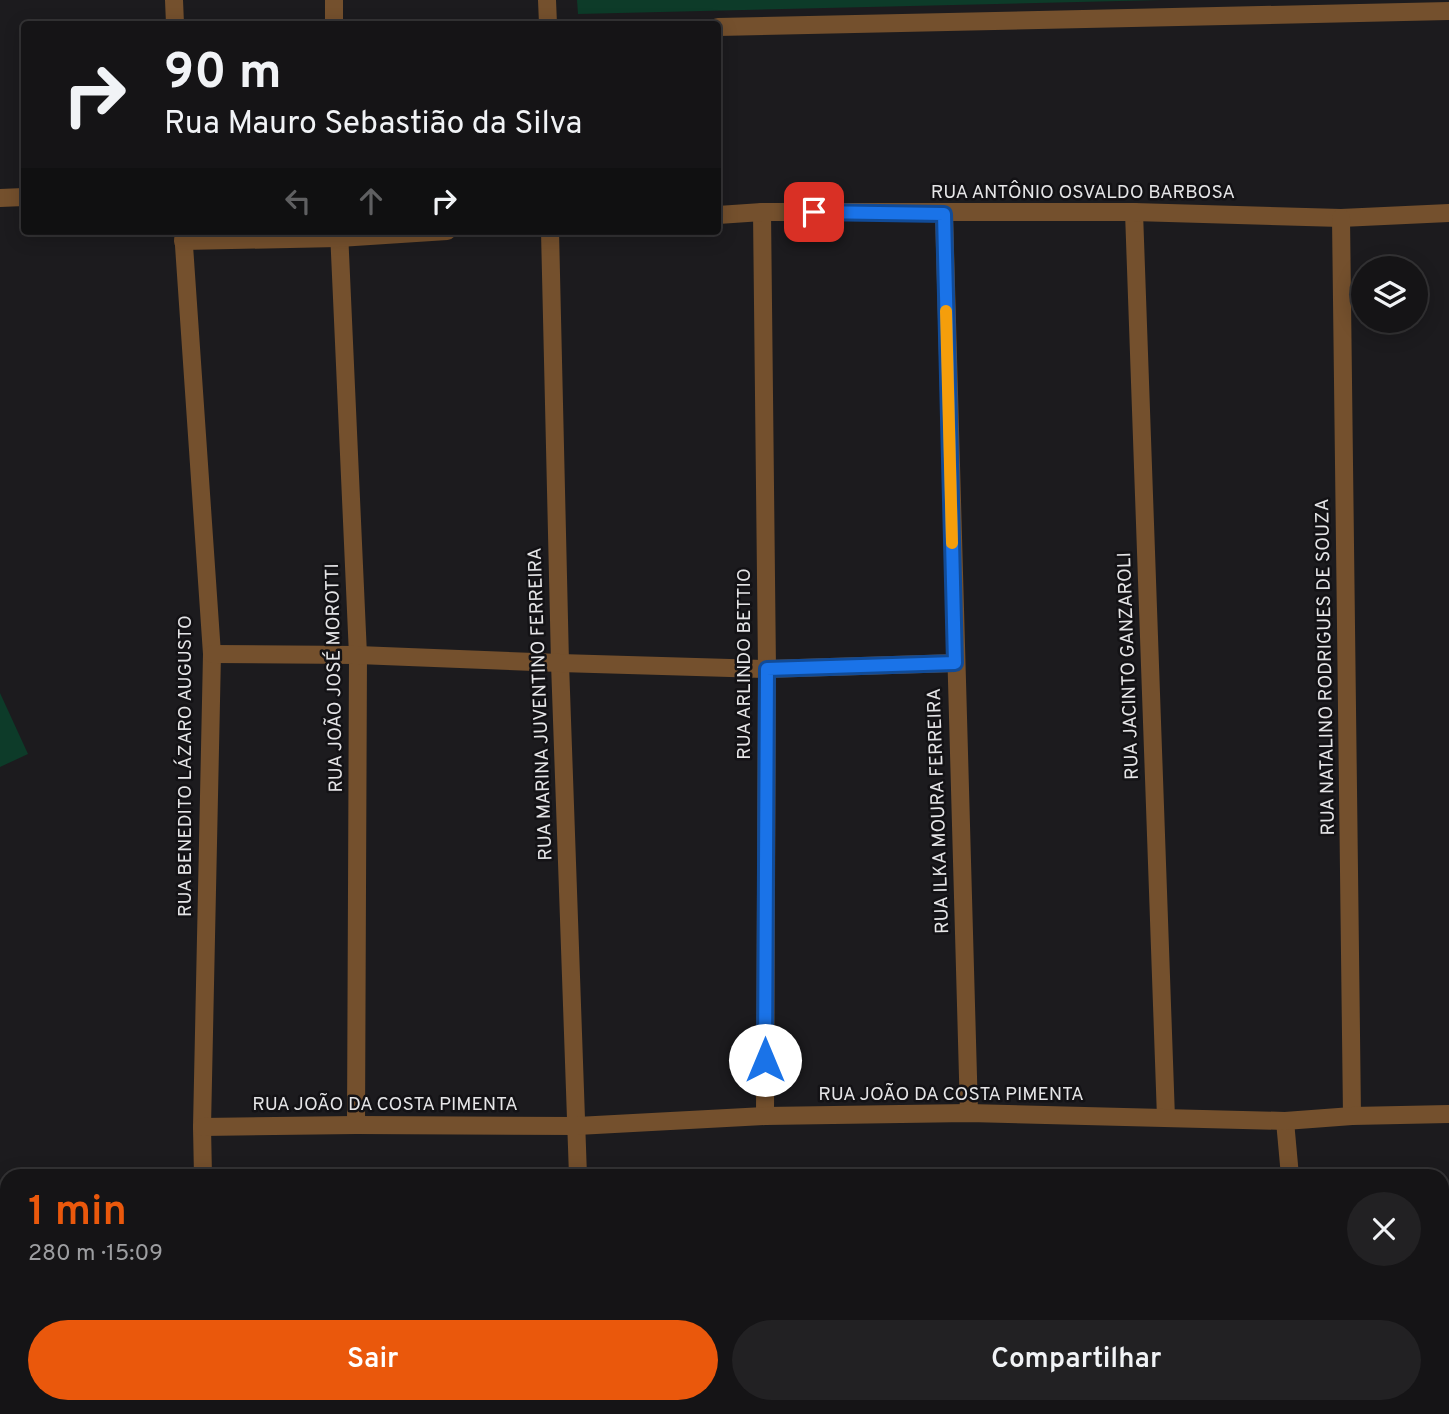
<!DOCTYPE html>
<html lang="pt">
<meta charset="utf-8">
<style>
body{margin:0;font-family:Overpass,sans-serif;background:#222123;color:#f1f3f6;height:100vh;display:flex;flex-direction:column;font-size:26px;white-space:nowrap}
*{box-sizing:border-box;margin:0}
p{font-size:23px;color:#9d9ea1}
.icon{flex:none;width:38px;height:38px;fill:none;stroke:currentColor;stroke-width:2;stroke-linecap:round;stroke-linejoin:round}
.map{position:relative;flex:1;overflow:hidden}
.sheet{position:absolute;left:0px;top:1169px;width:1449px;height:245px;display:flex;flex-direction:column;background:#151416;border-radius:21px 21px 0 0;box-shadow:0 4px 18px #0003,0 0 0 2px #343335}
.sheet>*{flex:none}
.hud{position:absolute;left:21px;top:21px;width:700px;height:214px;border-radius:7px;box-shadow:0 4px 18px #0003,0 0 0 2px #343335;background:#151416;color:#f1f3f6;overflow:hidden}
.fabs{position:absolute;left:1351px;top:256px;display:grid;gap:14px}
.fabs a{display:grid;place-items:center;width:77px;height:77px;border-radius:50%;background:#151416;box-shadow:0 4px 18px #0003,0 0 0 2px #343335;font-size:35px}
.pin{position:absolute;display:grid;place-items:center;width:60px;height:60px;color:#fff;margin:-30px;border-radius:14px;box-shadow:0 4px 10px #0006}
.me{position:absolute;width:77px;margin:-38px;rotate:0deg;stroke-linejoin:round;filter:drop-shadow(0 0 5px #0008)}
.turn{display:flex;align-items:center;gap:24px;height:147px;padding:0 28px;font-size:32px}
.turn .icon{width:91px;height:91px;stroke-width:2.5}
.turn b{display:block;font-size:49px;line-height:60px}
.lanes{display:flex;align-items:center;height:66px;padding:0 28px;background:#0003;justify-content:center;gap:35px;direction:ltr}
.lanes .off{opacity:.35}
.round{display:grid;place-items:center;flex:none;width:74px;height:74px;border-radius:37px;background:#222123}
.overview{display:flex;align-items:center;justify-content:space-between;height:119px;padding:0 28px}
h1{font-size:42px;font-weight:600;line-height:52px;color:#ea580c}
.action{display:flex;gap:14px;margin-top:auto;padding:14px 28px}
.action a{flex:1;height:80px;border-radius:42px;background:#ea580c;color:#fff;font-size:28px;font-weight:600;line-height:80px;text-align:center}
.action a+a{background:#222123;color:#f1f3f6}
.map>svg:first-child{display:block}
.green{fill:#0d3b29}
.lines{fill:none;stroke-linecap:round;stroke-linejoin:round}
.minor{stroke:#74502d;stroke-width:18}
.route-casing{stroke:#114b97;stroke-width:18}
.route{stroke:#1a73e8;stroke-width:12}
.slow{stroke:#f59e0b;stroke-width:12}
.labels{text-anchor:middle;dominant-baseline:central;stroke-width:5;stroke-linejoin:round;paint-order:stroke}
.street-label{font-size:19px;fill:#e5e5e7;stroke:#131215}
</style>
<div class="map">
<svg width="1449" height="1414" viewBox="0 0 1449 1414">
<rect width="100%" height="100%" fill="#1c1b1e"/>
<g class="green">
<path d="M577 0H1162L578 14Z"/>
<path d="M0 693 28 754 0 767Z"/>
<path d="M557 1407H615L620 1414H541Z"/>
</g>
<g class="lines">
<g class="minor">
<path d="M174 0 175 24"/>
<path d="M334 0V24"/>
<path d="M547 0 548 24"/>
<path d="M718 27 1449 11"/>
<path d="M0 198 24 197"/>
<path d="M762 212 767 669 765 1116"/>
<path d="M1134 212 1166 1118"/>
<path d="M944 213 969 1113"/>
<path d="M718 215 762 212H1134L1341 218 1449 213"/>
<path d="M1341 218 1352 1116"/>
<path d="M183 231 212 654 202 1127 203 1176"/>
<path d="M339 231 358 655 356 1125"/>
<path d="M550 231 560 663 578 1176"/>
<path d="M183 241 339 238 447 231"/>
<path d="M212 654 358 655 560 663 767 669 955 663"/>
<path d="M1285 1121 1290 1176"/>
<path d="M202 1127 356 1125 577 1126 765 1116 969 1113 1285 1121 1352 1116 1449 1114"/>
<path d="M1442 1321H1449"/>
<path d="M207 1407V1414"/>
<path d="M632 1407 633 1414"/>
<path d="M862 1407V1414"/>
<path d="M1082 1407V1414"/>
<path d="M1309 1407V1414"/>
<path d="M0 1411 2 1414"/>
<path d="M465 1414 478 1407"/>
</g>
</g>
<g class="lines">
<defs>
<path id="route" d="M765 1060 767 669 955 663 944 214 814 212"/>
</defs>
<use href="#route" class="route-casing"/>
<use href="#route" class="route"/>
<path class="slow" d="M946 311 952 543"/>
</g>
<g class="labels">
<g class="street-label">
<text x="1083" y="193">RUA ANTÔNIO OSVALDO BARBOSA</text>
<text transform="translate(745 664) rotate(-90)">RUA ARLINDO BETTIO</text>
<text transform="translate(1129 666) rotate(-92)">RUA JACINTO GANZAROLI</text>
<text transform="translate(1326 667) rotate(-91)">RUA NATALINO RODRIGUES DE SOUZA</text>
<text transform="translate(335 678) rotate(-91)">RUA JOÃO JOSÉ MOROTTI</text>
<text transform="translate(541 704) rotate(-92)">RUA MARINA JUVENTINO FERREIRA</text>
<text transform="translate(186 766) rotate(-90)">RUA BENEDITO LÁZARO AUGUSTO</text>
<text transform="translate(939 811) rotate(-92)">RUA ILKA MOURA FERREIRA</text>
<text x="951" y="1095">RUA JOÃO DA COSTA PIMENTA</text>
<text x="385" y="1105">RUA JOÃO DA COSTA PIMENTA</text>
</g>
</g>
</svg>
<div class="fabs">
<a><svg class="icon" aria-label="layers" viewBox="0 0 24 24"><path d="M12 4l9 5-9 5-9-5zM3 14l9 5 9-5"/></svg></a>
</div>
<div class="pin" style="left:814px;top:212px;background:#d93025"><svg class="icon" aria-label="arrive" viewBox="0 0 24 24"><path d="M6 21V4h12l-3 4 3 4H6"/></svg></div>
<svg class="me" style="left:765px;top:1060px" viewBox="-20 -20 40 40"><circle r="19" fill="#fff"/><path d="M0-13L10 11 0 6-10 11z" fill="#1a73e8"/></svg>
<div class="hud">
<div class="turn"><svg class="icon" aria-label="right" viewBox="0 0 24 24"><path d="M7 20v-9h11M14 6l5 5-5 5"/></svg><div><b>90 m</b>Rua Mauro Sebastião da Silva</div></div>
<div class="lanes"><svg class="icon off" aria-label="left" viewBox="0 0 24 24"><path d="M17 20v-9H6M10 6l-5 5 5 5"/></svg><svg class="icon off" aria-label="ahead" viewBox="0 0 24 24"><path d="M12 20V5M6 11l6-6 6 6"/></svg><svg class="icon" aria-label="right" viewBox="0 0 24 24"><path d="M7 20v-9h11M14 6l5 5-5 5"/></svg></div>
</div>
<section class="sheet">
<div class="overview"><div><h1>1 min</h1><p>280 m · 15:09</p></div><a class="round"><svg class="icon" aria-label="close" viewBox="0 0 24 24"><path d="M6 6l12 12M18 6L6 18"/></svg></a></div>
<div class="action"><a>Sair</a><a>Compartilhar</a></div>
</section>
</div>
